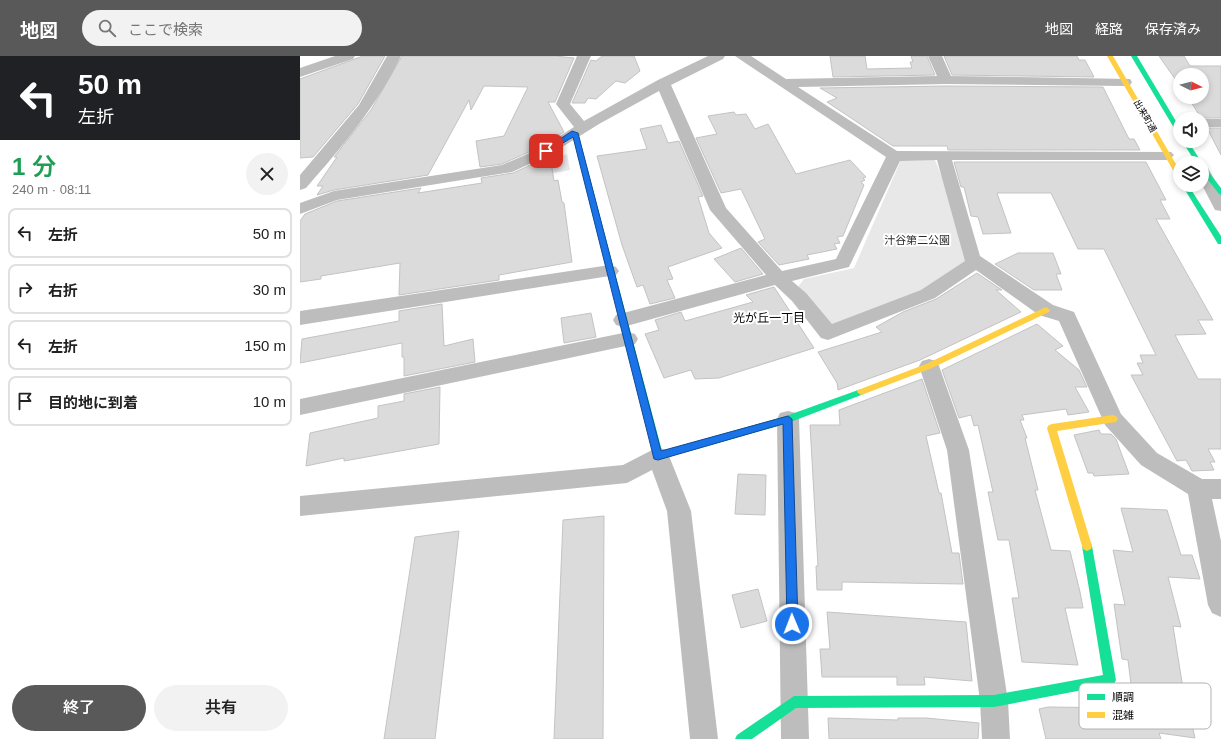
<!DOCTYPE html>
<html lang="ja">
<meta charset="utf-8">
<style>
body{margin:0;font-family:Helvetica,"Noto Sans JP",sans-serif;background:#f2f2f2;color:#222;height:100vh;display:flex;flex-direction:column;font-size:15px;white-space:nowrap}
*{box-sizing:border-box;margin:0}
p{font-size:13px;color:#767676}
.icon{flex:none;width:22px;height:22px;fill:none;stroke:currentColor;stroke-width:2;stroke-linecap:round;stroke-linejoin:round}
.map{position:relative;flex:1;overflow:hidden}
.panel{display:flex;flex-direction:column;background:#fff;width:300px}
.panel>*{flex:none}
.banner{background:#202124;color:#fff;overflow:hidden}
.needle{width:26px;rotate:96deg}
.tools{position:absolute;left:873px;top:12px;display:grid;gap:8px}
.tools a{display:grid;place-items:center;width:36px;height:36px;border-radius:50%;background:#fff;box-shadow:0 2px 6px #0003;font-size:20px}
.pin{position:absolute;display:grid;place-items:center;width:34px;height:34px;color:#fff;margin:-17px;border-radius:8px;box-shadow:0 2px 6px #0006}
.me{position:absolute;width:44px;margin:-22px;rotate:359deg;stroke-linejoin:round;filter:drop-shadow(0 0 3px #0008)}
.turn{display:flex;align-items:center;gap:14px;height:84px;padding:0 12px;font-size:18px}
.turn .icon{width:52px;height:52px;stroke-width:2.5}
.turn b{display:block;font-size:28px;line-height:34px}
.round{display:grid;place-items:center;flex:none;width:42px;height:42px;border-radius:21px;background:#f2f2f2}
.overview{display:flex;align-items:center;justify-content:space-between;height:68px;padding:0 12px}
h1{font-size:24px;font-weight:600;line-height:30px;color:#1e9e55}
.primary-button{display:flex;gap:8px;margin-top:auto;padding:8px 12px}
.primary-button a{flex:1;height:46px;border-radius:24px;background:#595959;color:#fff;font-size:16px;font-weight:600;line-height:46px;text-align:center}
.primary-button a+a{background:#f2f2f2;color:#222}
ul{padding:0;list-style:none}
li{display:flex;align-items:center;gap:12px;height:50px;margin:0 8px 6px;padding:0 4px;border:2px solid #e0e0e0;border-radius:8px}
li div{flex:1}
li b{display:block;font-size:15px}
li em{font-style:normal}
header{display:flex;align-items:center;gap:24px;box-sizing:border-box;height:56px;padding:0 20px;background:#595959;color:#fff}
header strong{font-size:19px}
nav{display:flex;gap:22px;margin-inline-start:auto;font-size:14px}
.search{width:280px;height:36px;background:#f2f2f2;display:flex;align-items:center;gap:10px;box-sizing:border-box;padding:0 14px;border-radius:22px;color:#767676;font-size:15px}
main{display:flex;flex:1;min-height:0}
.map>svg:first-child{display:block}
.green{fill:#e8e8e8}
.building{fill:#dbdbdb;stroke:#c3c3c3}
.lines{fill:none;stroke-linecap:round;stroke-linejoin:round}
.street{fill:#bdbdbd;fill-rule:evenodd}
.fast{fill:#16e098;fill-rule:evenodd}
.slow{fill:#ffcf43;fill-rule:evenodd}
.route{fill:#1a73e8;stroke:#114b97}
.labels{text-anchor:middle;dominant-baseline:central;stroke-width:4;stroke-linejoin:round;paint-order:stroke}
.far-street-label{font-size:9px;fill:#000;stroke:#fff}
.park-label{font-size:11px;fill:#2c2c2c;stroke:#fff}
.neighbourhood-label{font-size:12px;fill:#000;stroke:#fff}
.key{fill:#fff;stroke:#b2b2b2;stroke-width:1}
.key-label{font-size:11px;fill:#000}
</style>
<header>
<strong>地図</strong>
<div class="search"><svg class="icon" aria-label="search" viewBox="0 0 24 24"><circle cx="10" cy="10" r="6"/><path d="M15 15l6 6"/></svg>ここで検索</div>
<nav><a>地図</a><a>経路</a><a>保存済み</a></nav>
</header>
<main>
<section class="panel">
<div class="banner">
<div class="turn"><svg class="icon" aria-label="left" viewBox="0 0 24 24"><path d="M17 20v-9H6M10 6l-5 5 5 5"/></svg><div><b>50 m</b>左折</div></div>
</div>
<div class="overview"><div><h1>1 分</h1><p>240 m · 08:11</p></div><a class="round"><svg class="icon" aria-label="close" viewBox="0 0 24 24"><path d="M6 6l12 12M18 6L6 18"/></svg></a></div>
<ul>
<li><svg class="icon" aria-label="left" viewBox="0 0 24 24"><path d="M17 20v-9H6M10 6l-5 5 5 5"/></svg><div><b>左折</b></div><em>50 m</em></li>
<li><svg class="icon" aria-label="right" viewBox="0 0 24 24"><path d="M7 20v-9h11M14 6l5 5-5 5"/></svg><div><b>右折</b></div><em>30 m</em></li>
<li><svg class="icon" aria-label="left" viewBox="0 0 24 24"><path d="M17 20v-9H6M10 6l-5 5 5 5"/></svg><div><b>左折</b></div><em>150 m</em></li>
<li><svg class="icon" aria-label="arrive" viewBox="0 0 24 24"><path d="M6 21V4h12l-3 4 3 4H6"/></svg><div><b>目的地に到着</b></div><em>10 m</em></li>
</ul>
<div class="primary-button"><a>終了</a><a>共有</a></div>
</section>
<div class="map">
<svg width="921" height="683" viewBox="0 0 921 683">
<rect width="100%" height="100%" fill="#fff"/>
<g class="green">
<path d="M267 98 270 114 205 126V121Z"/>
<path d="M601 104H635L675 203 624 234 537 270 526 268 498 231 504 223 554 212Z"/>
</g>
<g class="building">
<path d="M63 0H85L58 48 13 101 0 102V23Z"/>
<path d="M102 0H255L274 2 255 46H248L264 76 240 91 202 108 180 111 176 85 204 80 228 31 184 30 171 54 169 44 128 119 34 134 17 139 23 130H17L37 101H34L71 54Z"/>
<path d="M302 0H334L340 15 325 27 316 25 296 43 288 42 285 47H272L291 4 296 5Z"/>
<path d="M530 0H565L567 13 612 12 610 6H613L611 0H627L635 19 533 21Z"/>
<path d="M644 0H777L779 4H785L794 21 652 19Z"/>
<path d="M859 0H884L890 10H921V62H901L888 41H902V19H880V30Z"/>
<path d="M646 30 803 31 829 83H834L840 94H648L647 90H593L527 46 537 42 520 32Z"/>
<path d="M434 56 436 59 446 58 455 73 468 68 496 118 550 104 566 121 563 122 565 124 561 126 564 129 543 180 537 181 540 187 534 188 537 193 507 199 509 203 479 209 458 186 465 183 441 133 421 137 396 82 417 78 408 60Z"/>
<path d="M361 69 368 87 379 85 403 140 398 141 409 177 422 192 368 211 373 223 367 224 375 242 350 248 343 229 337 231 322 189 297 100 347 93 340 73Z"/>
<path d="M907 72H921V99Z"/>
<path d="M250 100 254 125 258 124 262 146 264 147 272 206 199 219V224L99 239 100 207 21 220V223L0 226V165L5 158 37 145 121 132 118 137 182 127 181 122 213 117Z"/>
<path d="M654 106H846L866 144H860L870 163H856L913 264H898L906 278 875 279 898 323H921V393H908L915 406H910L914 414 892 415 886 404 877 405 831 319H843L837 307H843L840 299H856L804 193H778L751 137H697L711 177 683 178 678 161 671 160 664 131H661Z"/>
<path d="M441 192 463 218 435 226 414 203Z"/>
<path d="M718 197H753L761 218H756L762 234H734L695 208Z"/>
<path d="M677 217 702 234H696L721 256 620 304 538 334 537 327 518 296 582 276 576 271 603 256 636 243Z"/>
<path d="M474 231 514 292 419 322 395 323 391 314 364 322 345 278 359 274 355 264 381 256 385 265 453 246 446 239Z"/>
<path d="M142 248 144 290 173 283 175 306 104 320V301H102V287L0 307 2 283 99 265V255Z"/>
<path d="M291 257 296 281 264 287 261 262Z"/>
<path d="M737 268 763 290 755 294 779 314 787 331H775L789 356 768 359 766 353 722 359 724 364H720L727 382H725L738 434H735L751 494 770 495 780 536 783 552H765L778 609 722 606 712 542H719L709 484H698L688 436H693L678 369 674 370 671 359 659 362 642 314Z"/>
<path d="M622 323 640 377 626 380 639 437H641L652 497H659L663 528 542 526V534H517L516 510H518L510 369H540L539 354Z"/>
<path d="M140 331 139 388 44 405V402L6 410 10 377 78 362V350L104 345V338Z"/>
<path d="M799 374 801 378H811L816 383 829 418 794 420 793 417H788L774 379Z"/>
<path d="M438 418 466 419 465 459 435 458Z"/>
<path d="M821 452 867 454 881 499H892L900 523 868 521 881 571 873 570 886 651H888L895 682 859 677 861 683H746L739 653 748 651 823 652 821 643 833 644 828 604 822 603 814 548 825 549 813 494 833 496Z"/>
<path d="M304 460 303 683H254L263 464Z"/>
<path d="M159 475 135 683H84L115 481Z"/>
<path d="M458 533 467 565 441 572 432 539Z"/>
<path d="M527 556 666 566 672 625 624 621 625 629H597V621H522L520 593H530Z"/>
<path d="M528 662 598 664V662H626L679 667 678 683H529Z"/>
</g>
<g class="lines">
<g class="street">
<path d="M35 0H55L53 3 0 21V12Z"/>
<path d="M87 0H101C77 50 42 91 6 132L0 134V119L59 49Z"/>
<path d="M277 0H291L270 48 284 65 358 24 408 0H425L423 3 371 29 426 152 482 215 536 203 586 101 435 0H451L486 23 637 20 628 0H642L651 20 830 23 832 26 830 29 825 30 646 28 498 31 597 95 871 96 874 99 871 102 866 104H652L680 200 753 249 774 256 821 358 857 397 902 423H921V443H912L921 485V561L912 557 908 549 888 438 841 409 805 369 759 265 739 259 676 214 635 242 528 284 521 282 492 245 475 229 323 271 316 269 313 264 316 259 466 219 410 154 359 35 299 68 251 98 212 116 37 144 0 158V147L34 135 202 109 241 92 274 71 256 48ZM637 104 665 205 621 234 532 268 506 237 492 225 549 211 600 105Z"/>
<path d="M900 63H921V71H902V63Z"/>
<path d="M902 110 908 112 921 135V155L915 154 902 129Z"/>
<path d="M310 209 316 211 319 215 316 219 0 269V255Z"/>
<path d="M328 276 335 278 338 283 335 288 0 359V343Z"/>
<path d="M629 303 636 305 639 310 669 394 708 645 710 683H682L680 645 647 394 619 310 622 305Z"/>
<path d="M488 355 496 357 499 363 509 683H481L477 363 480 357Z"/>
<path d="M358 391 366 394 369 400 391 455 418 683H390L367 455 352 414 327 427 0 460V440L323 409Z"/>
</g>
<g class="fast">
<path d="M831 0H837L880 72V79L877 77Z"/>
<path d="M273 76 278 77 362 395 486 360 561 333 564 334 565 336 564 338 488 367 358 404 355 403 272 77Z"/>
<path d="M882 85H888L902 107H896Z"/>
<path d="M902 109 904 110 921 132V139L919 138 902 116Z"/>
<path d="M882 129H888L921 180V188H918Z"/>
<path d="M787 485 791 487 792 490 816 624 814 628 694 651 496 652 452 683H435L437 679 494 640 694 639 803 619 782 490 783 487Z"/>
</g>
<g class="slow">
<path d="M807 0H813L880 115V123L877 121Z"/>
<path d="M746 251 750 254 749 256 632 312 564 338 561 339 557 336 558 334 626 308Z"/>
<path d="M813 359 816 360 818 363 816 366 757 375 792 490 791 493 787 495 783 493 782 490 747 372 749 369 752 368Z"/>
</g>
</g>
<path class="route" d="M272 75 278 77 361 395 488 360 492 363 498 568 497 571 492 573 488 571 487 568 483 368 358 404 354 403 273 81 248 96 242 95Z"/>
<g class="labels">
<g class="far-street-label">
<text transform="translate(845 60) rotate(60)">出来町通</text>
</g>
<g class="park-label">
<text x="617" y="184">汁谷第二公園</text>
</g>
<g class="neighbourhood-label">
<text x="469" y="262">光が丘一丁目</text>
</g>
</g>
<rect x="779" y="627" width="132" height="46" rx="6" class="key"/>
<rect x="787" y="638" width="18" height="6" fill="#16e098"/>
<rect x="787" y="656" width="18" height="6" fill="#ffcf43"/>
<g class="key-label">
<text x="812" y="645">順調</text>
<text x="812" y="663">混雑</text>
</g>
</svg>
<div class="tools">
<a><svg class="needle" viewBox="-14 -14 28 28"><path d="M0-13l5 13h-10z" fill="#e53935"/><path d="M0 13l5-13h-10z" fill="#767676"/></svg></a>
<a><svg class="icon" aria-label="sound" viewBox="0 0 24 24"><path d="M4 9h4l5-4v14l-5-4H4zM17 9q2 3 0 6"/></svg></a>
<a><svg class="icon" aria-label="layers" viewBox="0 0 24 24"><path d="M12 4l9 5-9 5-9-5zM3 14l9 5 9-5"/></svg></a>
</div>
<div class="pin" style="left:246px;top:95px;background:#d93025"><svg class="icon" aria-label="arrive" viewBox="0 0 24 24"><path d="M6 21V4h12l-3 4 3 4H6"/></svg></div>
<svg class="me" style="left:492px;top:568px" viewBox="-20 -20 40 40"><circle r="17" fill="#1a73e8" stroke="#fff" stroke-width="3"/><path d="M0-11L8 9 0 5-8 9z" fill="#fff"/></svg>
</div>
</main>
